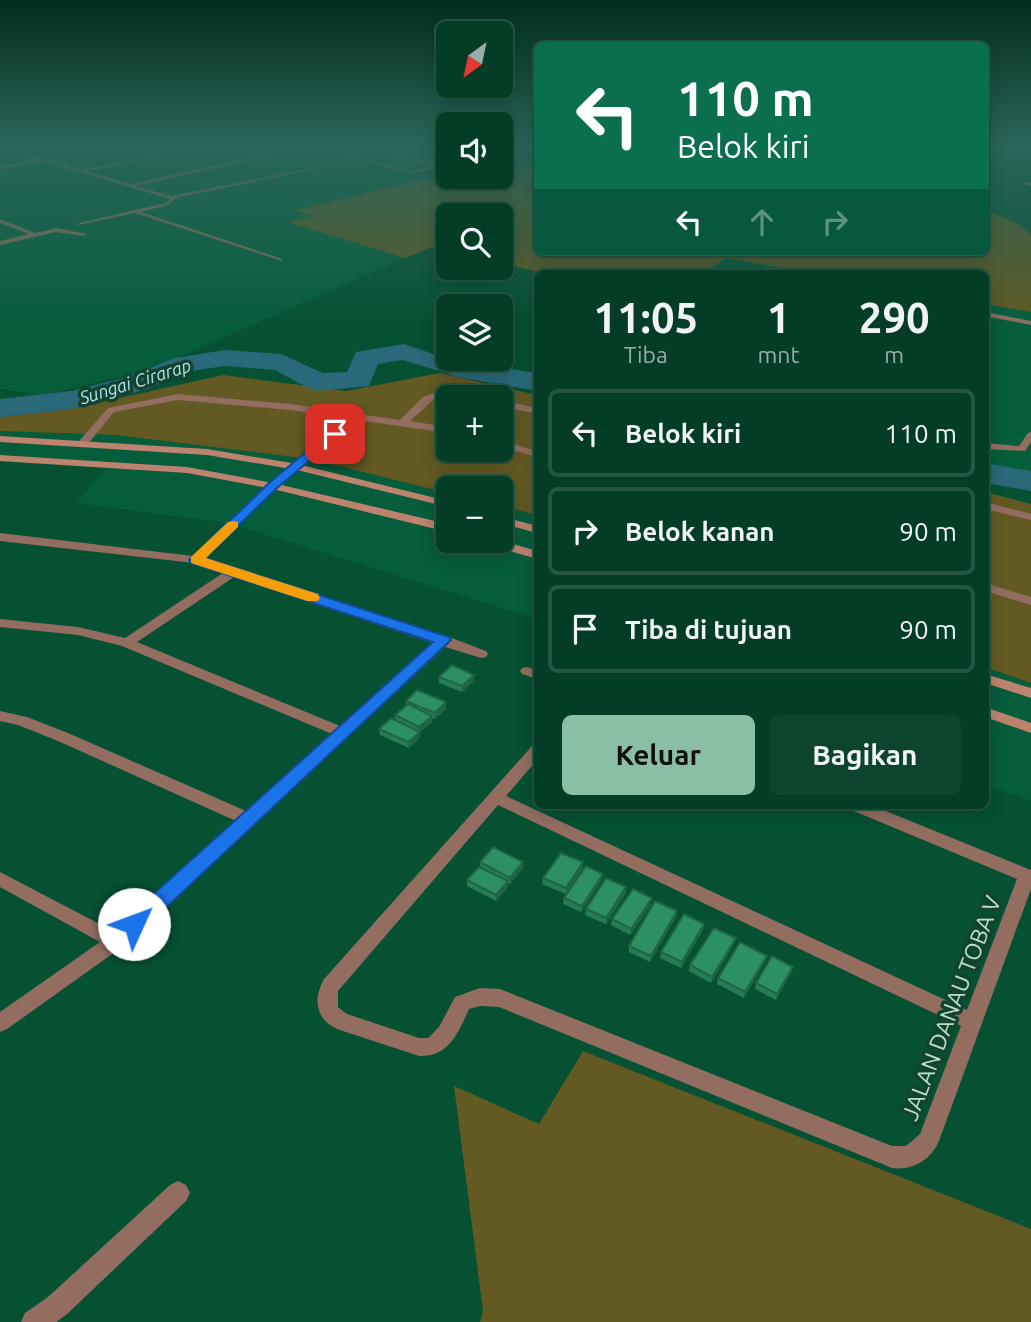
<!DOCTYPE html>
<html lang="id">
<meta charset="utf-8">
<style>
body{margin:0;font-family:Ubuntu,sans-serif;background:#0d442e;color:#f1f3f6;height:100vh;display:flex;flex-direction:column;font-size:26px;white-space:nowrap}
*{box-sizing:border-box;margin:0}
p{font-size:23px;color:#97aea7}
.icon{flex:none;width:38px;height:38px;fill:none;stroke:currentColor;stroke-width:2;stroke-linecap:round;stroke-linejoin:round}
.map{position:relative;flex:1;overflow:hidden}
.panel{position:absolute;left:534px;top:270px;width:455px;height:539px;display:flex;flex-direction:column;background:#043d26;border-radius:10px;box-shadow:0 4px 18px #0003,0 0 0 2px #255643}
.panel>*{flex:none}
.top-card{position:absolute;left:534px;top:42px;width:455px;height:214px;border-radius:10px;box-shadow:0 4px 18px #0003,0 0 0 2px #255643;background:#0b6e4f;color:#fff;overflow:hidden}
.needle{width:46px;rotate:213deg}
.controls{position:absolute;left:436px;top:21px;display:grid;gap:14px}
.controls a{display:grid;place-items:center;width:77px;height:77px;border-radius:10px;background:#043d26;box-shadow:0 4px 18px #0003,0 0 0 2px #255643;font-size:35px}
.pin{position:absolute;display:grid;place-items:center;width:60px;height:60px;color:#fff;margin:-30px;border-radius:14px;box-shadow:0 4px 10px #0006}
.me{position:absolute;width:77px;margin:-38px;rotate:47deg;stroke-linejoin:round;filter:drop-shadow(0 0 5px #0008)}
.turn{display:flex;align-items:center;gap:24px;height:147px;padding:0 28px;font-size:32px}
.turn .icon{width:91px;height:91px;stroke-width:2.5}
.turn b{display:block;font-size:49px;line-height:60px}
.lanes{display:flex;align-items:center;height:66px;padding:0 28px;background:#0003;justify-content:center;gap:35px;direction:ltr}
.lanes .off{opacity:.35}
.eta{display:flex;justify-content:space-evenly;align-items:center;height:119px;text-align:center}
.eta b{font-size:42px;font-weight:700;line-height:49px}
.primary-button{display:flex;gap:14px;margin-top:auto;padding:14px 28px}
.primary-button a{flex:1;height:80px;border-radius:10px;background:#8abfa5;color:#111;font-size:28px;font-weight:700;line-height:80px;text-align:center}
.primary-button a+a{background:#0d442e;color:#f1f3f6}
ul{padding:0;list-style:none}
li{display:flex;align-items:center;gap:21px;height:88px;margin:0 14px 10px;padding:0 14px;border:4px solid #255643;border-radius:10px}
li div{flex:1}
li b{display:block;font-size:26px}
li em{font-style:normal}
.map>svg:first-child{display:block}
.built{fill:#065d3b}
.green{fill:#625923;fill-rule:evenodd}
.lines{fill:none;stroke-linecap:round;stroke-linejoin:round}
.river{fill:#2a697a;fill-rule:evenodd}
.lane{fill:#926d60;fill-rule:evenodd}
.street{fill:#926d60;fill-rule:evenodd}
.secondary{fill:#bd836f;fill-rule:evenodd}
.wall{fill:#267c54}
.shaded-wall{fill:#1f6545}
.building{fill:#2c9062;stroke:#1f6545;stroke-width:2}
.route{fill:#1a73e8;stroke:#114b97;stroke-width:2}
.slow{fill:#f59e0b}
.labels{text-anchor:middle;dominant-baseline:central;stroke-width:7;stroke-linejoin:round;paint-order:stroke}
.far-water-label{font-size:18px;font-style:italic;fill:#aee3f3;stroke:#14432d}
.near-street-label{font-size:23px;fill:#b9e1ca;stroke:#14432d}
</style>
<div class="map">
<svg width="1031" height="1322" viewBox="0 0 1031 1322">
<rect width="100%" height="100%" fill="#055132"/>
<g class="built">
<path d="M0 143H448V177H479L447 185 423 179 297 210 314 216 290 222 405 258 150 370 44 395 0 389Z"/>
<path d="M500 143H537V169L522 166 501 171Z"/>
<path d="M725 258 811 273H704Z"/>
<path d="M985 304 1031 312V476L985 465Z"/>
<path d="M0 431 116 435 310 459 448 493V541H500L501 506 537 515V619L228 523 76 503 106 468 0 462Z"/>
<path d="M985 667 1031 683V801L985 784Z"/>
</g>
<g class="green">
<path d="M522 166 537 169V252H985V210L1019 224 1031 234V312L985 304V273H811L726 258 704 273H542L501 263 500 215H448V250L432 247 405 258 288 222 312 216 295 210 423 179 447 185 479 177H500L501 171Z"/>
<path d="M440 373 537 395V515L501 506 500 488H448V493L310 459 116 435 0 431V417L70 409 223 375 346 391ZM448 397H500V450H448Z"/>
<path d="M985 492 1031 504V683L985 667Z"/>
<path d="M583 1051 1031 1229V1322H480L483 1311 454 1086 539 1124Z"/>
</g>
<g class="lines">
<g class="river">
<path d="M404 344 448 359 537 373V391L458 377 403 360 378 364 369 386 318 391 308 388 275 370 225 366 191 371 147 389 71 409 0 417V399L71 391 127 377 175 358 225 350 281 354 323 373 347 372 356 352Z"/>
<path d="M985 463 1031 471V491L985 483Z"/>
</g>
<g class="lane">
<path d="M223 143H231L87 171 131 184 281 151 257 143 288 150 286 152 136 186 171 196 321 166 319 168 176 198 169 205 141 212 282 259V261L135 213 79 225V223L165 203 170 199 42 161 0 169V167L36 159 0 148V146L81 170Z"/>
<path d="M291 143H298L413 171 433 166 337 143H344L443 166 413 173Z"/>
<path d="M500 145 512 148V149L500 153V150L505 149 500 148Z"/>
<path d="M0 219 35 233 56 228 87 234 84 236 56 232 0 245V241L29 234 0 223Z"/>
<path d="M749 271H763L766 273H746Z"/>
<path d="M985 312 1031 321V325L985 316Z"/>
<path d="M1031 432V442L1025 451 985 449V443L1019 446 1028 433Z"/>
</g>
<g class="street">
<path d="M1031 182V186L1024 184 1025 183Z"/>
<path d="M439 391 457 392 476 397 435 398 410 421 448 427V433L357 420 277 488 204 559 449 637 486 651 488 654 486 657 481 658 445 647 122 947 7 1029 0 1032V1012L100 942 0 887V872L113 931 236 821 58 741 18 725 0 721V711L27 717 68 733 246 811 332 734 122 646 78 635 0 627V619L78 627 125 638 223 573 194 563 0 541V533L193 556 269 484 347 418 290 410 178 400 114 412 87 445H79V441L108 408 178 394 290 404 400 420 423 397ZM234 577 433 643 340 726 137 642Z"/>
<path d="M500 400 537 408V414L500 406Z"/>
<path d="M500 440 537 451V457L500 446Z"/>
<path d="M985 502 1031 514V520L985 509Z"/>
<path d="M985 583 1031 597V605L985 591Z"/>
<path d="M527 667 537 670V679L522 674 520 671 522 668Z"/>
<path d="M537 745V760L506 796 967 1010 1017 879 849 809 847 805H871L1031 870V889L939 1141C931 1160 912 1171 892 1168L499 1007 480 1006 469 1009C458 1033 449 1057 419 1056L340 1030C316 1021 312 1000 324 979L532 746ZM498 805 961 1026 920 1134 906 1146H892L500 989 480 988 455 997 439 1027 428 1038H419L347 1014 338 1007V991Z"/>
<path d="M178 1181 186 1185 190 1193 186 1201 66 1315 56 1322H21L25 1313 48 1297 170 1185Z"/>
</g>
<g class="secondary">
<path d="M0 436 207 449 297 464 448 501V507L297 470 207 455 0 442Z"/>
<path d="M0 455 187 467 273 483 448 524V532L273 489 187 473 0 461Z"/>
<path d="M500 516 537 526V533L500 523Z"/>
<path d="M500 540 537 551V559L486 544 484 541Z"/>
<path d="M985 674 1031 688V698L985 683Z"/>
<path d="M985 707 1031 723V733L985 717Z"/>
</g>
</g>
<g class="wall">
<path d="M439 677 474 680 462 692 439 683Z"/>
<path d="M406 701 446 708 435 719 432 718V722L420 732V737L409 748 380 735 379 729 395 720V715L406 706Z"/>
<path d="M480 862H523V868L510 884 508 883V887L496 901 467 886V880L480 867Z"/>
<path d="M583 862V868L566 894 542 884 543 878Z"/>
<path d="M602 880 581 912 563 904 564 898Z"/>
<path d="M626 893 606 924 585 915 586 909Z"/>
<path d="M651 904 630 935 611 925 612 919Z"/>
<path d="M677 911 676 917 650 962 629 952V946Z"/>
<path d="M704 924 703 930 681 968 660 958 661 952Z"/>
<path d="M734 944 711 983 689 971 690 965Z"/>
<path d="M767 956 765 962 744 998 717 984 718 978Z"/>
<path d="M793 967 791 973 776 1000 755 989 756 983Z"/>
</g>
<g class="shaded-wall">
<path d="M474 675V680L462 692V686Z"/>
<path d="M446 702V708L435 719V713Z"/>
<path d="M432 716V722L420 732V737L409 748 408 742 419 732V727Z"/>
<path d="M523 862V868L510 884V878Z"/>
<path d="M583 862V868L566 894V888Z"/>
<path d="M603 874 602 880 581 912 582 906Z"/>
<path d="M508 881V887L496 901V895Z"/>
<path d="M626 887V893L606 924V918Z"/>
<path d="M652 898 651 904 630 935 631 929Z"/>
<path d="M677 911 676 917 650 962 651 956Z"/>
<path d="M704 924 703 930 681 968 682 962Z"/>
<path d="M736 938 734 944 711 983 712 977Z"/>
<path d="M767 956 765 962 744 998 745 992Z"/>
<path d="M793 967 791 973 776 1000 777 994Z"/>
</g>
<g class="building">
<path d="M452 665 474 675 462 686 439 677Z"/>
<path d="M417 690 446 702 435 713 406 701Z"/>
<path d="M408 704 432 716 419 727 395 715Z"/>
<path d="M391 718 420 732 408 742 379 729Z"/>
<path d="M493 847 523 862 510 878 480 862Z"/>
<path d="M561 853 583 862 566 888 543 878Z"/>
<path d="M586 866 603 874 582 906 564 898Z"/>
<path d="M479 867 508 881 496 895 467 880Z"/>
<path d="M606 878 626 887 606 918 586 909Z"/>
<path d="M633 889 652 898 631 929 612 919Z"/>
<path d="M655 901 677 911 651 956 629 946Z"/>
<path d="M684 914 704 924 682 962 661 952Z"/>
<path d="M714 928 736 938 712 977 690 965Z"/>
<path d="M740 942 767 956 745 992 718 978Z"/>
<path d="M772 956 793 967 777 994 756 983Z"/>
</g>
<linearGradient id="sky" x2="0" y2="1"><stop stop-color="#032d1c"/><stop offset="0.44" stop-color="#2a655a"/><stop offset="1" stop-color="#2a655a" stop-opacity="0"/></linearGradient>
<rect width="1031" height="328" fill="url(#sky)"/>
<path class="route" d="M331 431 341 434 277 488 205 558 449 637 451 640 142 930 134 933 127 930 124 924 127 918 433 642 191 563 189 560 269 483Z"/>
<path class="slow" d="M233 521 238 522V527L206 558 318 594 320 598 318 601H307L191 563V557L228 522Z"/>
<g class="labels">
<g class="far-water-label">
<text transform="translate(135 381) rotate(-17)">Sungai Cirarap</text>
</g>
<g class="near-street-label">
<text transform="translate(951 1008) rotate(-69)">JALAN DANAU TOBA V</text>
</g>
</g>
</svg>
<div class="controls">
<a><svg class="needle" viewBox="-14 -14 28 28"><path d="M0-13l5 13h-10z" fill="#e53935"/><path d="M0 13l5-13h-10z" fill="#97aea7"/></svg></a>
<a><svg class="icon" aria-label="sound" viewBox="0 0 24 24"><path d="M4 9h4l5-4v14l-5-4H4zM17 9q2 3 0 6"/></svg></a>
<a><svg class="icon" aria-label="search" viewBox="0 0 24 24"><circle cx="10" cy="10" r="6"/><path d="M15 15l6 6"/></svg></a>
<a><svg class="icon" aria-label="layers" viewBox="0 0 24 24"><path d="M12 4l9 5-9 5-9-5zM3 14l9 5 9-5"/></svg></a>
<a>+</a>
<a>−</a>
</div>
<div class="pin" style="left:335px;top:434px;background:#d93025"><svg class="icon" aria-label="arrive" viewBox="0 0 24 24"><path d="M6 21V4h12l-3 4 3 4H6"/></svg></div>
<svg class="me" style="left:134px;top:924px" viewBox="-20 -20 40 40"><circle r="19" fill="#fff"/><path d="M0-13L10 11 0 6-10 11z" fill="#1a73e8"/></svg>
<div class="top-card">
<div class="turn"><svg class="icon" aria-label="left" viewBox="0 0 24 24"><path d="M17 20v-9H6M10 6l-5 5 5 5"/></svg><div><b>110 m</b>Belok kiri</div></div>
<div class="lanes"><svg class="icon" aria-label="left" viewBox="0 0 24 24"><path d="M17 20v-9H6M10 6l-5 5 5 5"/></svg><svg class="icon off" aria-label="ahead" viewBox="0 0 24 24"><path d="M12 20V5M6 11l6-6 6 6"/></svg><svg class="icon off" aria-label="right" viewBox="0 0 24 24"><path d="M7 20v-9h11M14 6l5 5-5 5"/></svg></div>
</div>
<section class="panel">
<div class="eta">
<div><b>11:05</b><p>Tiba</p></div>
<div><b>1</b><p>mnt</p></div>
<div><b>290</b><p>m</p></div>
</div>
<ul>
<li><svg class="icon" aria-label="left" viewBox="0 0 24 24"><path d="M17 20v-9H6M10 6l-5 5 5 5"/></svg><div><b>Belok kiri</b></div><em>110 m</em></li>
<li><svg class="icon" aria-label="right" viewBox="0 0 24 24"><path d="M7 20v-9h11M14 6l5 5-5 5"/></svg><div><b>Belok kanan</b></div><em>90 m</em></li>
<li><svg class="icon" aria-label="arrive" viewBox="0 0 24 24"><path d="M6 21V4h12l-3 4 3 4H6"/></svg><div><b>Tiba di tujuan</b></div><em>90 m</em></li>
</ul>
<div class="primary-button"><a>Keluar</a><a>Bagikan</a></div>
</section>
</div>
